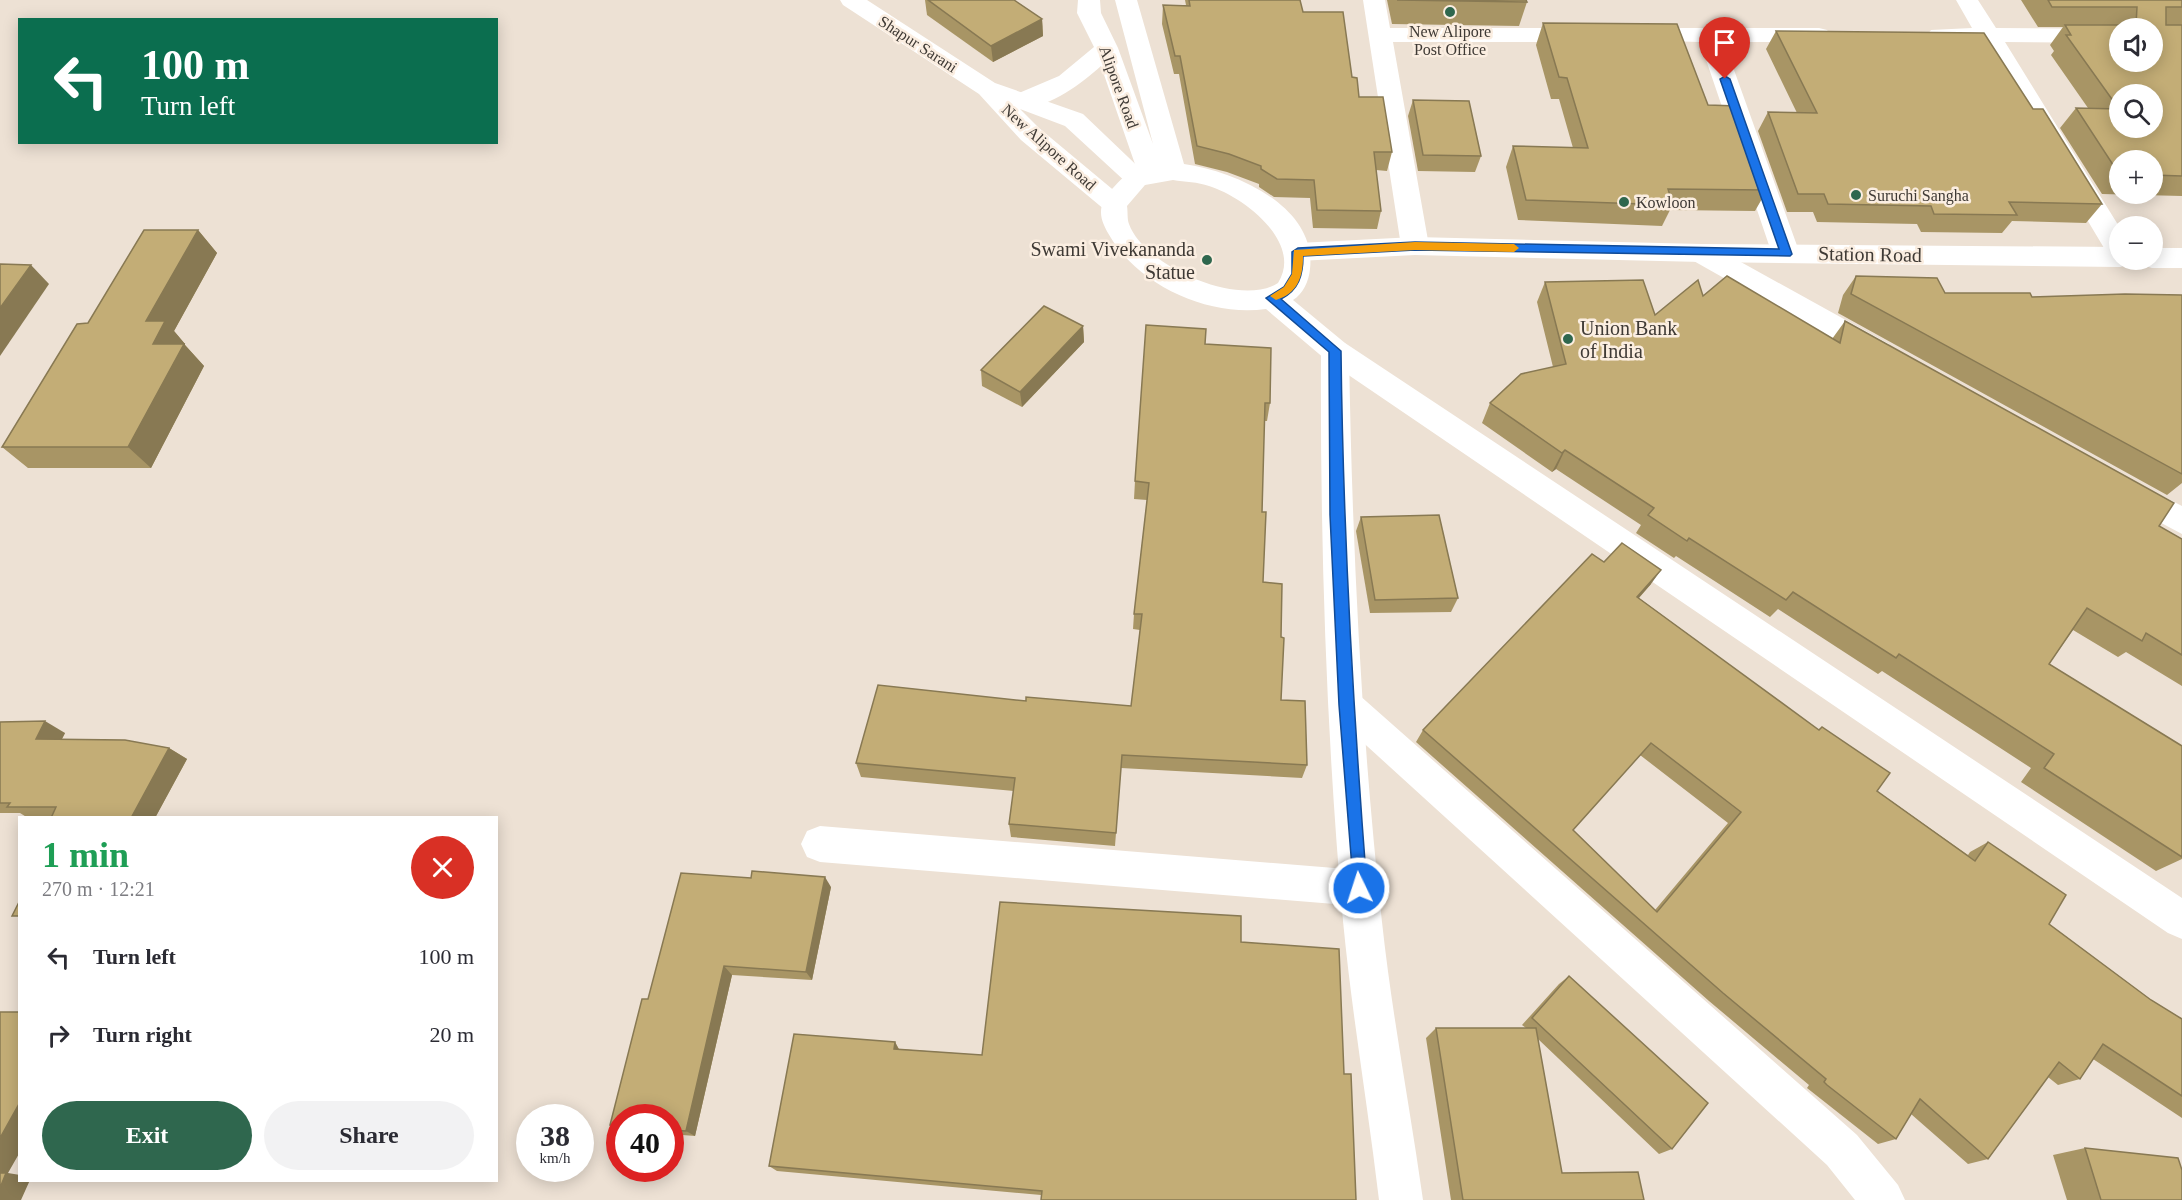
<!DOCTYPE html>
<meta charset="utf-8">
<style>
body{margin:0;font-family:Georgia,serif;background:#f2f2f3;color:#2b2b33;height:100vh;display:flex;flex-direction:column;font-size:22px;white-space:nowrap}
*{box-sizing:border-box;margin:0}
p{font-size:20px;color:#7c7c81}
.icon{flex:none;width:33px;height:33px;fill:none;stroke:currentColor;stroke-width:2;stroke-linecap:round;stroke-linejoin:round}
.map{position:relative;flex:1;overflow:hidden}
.sheet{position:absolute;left:18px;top:816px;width:480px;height:366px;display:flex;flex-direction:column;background:#fff;border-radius:0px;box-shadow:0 3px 15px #0003}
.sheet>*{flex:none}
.top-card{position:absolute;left:18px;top:18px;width:480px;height:126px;border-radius:0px;box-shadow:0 3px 15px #0003;background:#0b6e4f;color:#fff;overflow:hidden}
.controls{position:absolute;left:2109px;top:18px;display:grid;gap:12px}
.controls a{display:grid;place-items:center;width:54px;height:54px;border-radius:50%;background:#fff;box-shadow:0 3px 15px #0003;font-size:30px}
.speed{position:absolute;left:516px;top:1104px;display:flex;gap:12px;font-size:30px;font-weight:700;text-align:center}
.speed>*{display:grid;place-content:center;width:78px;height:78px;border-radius:50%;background:#fff;box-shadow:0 3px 15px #0003;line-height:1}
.speed small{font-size:15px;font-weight:400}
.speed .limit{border:9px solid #d22;background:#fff;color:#111}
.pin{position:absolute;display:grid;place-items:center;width:51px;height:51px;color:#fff;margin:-62px -26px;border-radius:50% 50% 50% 0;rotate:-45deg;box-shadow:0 0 6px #0007}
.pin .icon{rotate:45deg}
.me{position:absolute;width:66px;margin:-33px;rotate:356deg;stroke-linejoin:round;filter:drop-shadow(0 0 4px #0008)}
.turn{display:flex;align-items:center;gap:21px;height:126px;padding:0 24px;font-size:27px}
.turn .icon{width:78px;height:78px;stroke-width:2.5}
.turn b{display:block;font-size:42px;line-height:51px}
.round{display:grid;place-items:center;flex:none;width:63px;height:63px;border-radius:32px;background:#f2f2f3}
.head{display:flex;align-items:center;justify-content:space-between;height:102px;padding:0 24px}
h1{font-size:36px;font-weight:700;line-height:45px;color:#1e9e55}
.action{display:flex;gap:12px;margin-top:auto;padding:12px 24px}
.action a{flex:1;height:69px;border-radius:36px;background:#2f674e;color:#fff;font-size:24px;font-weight:700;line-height:69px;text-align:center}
.action a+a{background:#f2f2f3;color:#2b2b33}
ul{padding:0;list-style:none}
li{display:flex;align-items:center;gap:18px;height:78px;padding:0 24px}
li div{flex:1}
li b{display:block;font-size:22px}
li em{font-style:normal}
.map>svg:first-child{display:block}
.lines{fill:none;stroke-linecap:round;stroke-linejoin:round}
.minor{fill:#fff;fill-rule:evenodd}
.tertiary{fill:#fff;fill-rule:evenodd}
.secondary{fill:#fff;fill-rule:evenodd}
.wall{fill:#a89565;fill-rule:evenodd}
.shaded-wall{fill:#887953}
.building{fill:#c3ad76;stroke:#887953;stroke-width:1.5;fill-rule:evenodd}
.route{fill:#1a73e8;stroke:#114b97;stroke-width:1.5}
.slow{fill:#f59e0b}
.poi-dot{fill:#2f674e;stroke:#fbeee1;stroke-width:2}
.labels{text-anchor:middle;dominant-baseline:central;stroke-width:5;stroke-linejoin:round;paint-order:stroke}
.far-poi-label{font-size:16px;fill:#3f3a35;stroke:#fbeee1;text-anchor:start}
.far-street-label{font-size:16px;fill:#3f3a35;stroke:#fbeee1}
.poi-label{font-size:20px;fill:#3f3a35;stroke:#fbeee1;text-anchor:end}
.street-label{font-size:20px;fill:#3f3a35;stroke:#fbeee1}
</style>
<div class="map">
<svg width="2182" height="1200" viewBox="0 0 2182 1200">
<rect width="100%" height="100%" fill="#ede1d4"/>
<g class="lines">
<g class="minor">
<path d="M1363 0H1385L1390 28H1585L1593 30 1597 35 1593 40 1585 42H1393L1429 246 1425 253 1415 255 1405 253 1401 246Z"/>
<path d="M1956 0H1978L1996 28 2120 29V43L2005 42 2120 228V260H2123L2110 258 1981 42 1931 40 1927 35 1931 30 1972 28Z"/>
<path d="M1636 28H1819L1827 30 1831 35 1827 40 1819 42H1724L1800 254 1796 261 1786 263 1776 261 1772 254 1700 42 1628 40 1624 35 1628 30Z"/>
<path d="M1702 244 1712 246 1889 344 1893 352 1889 360 1879 363 1869 360 1692 260 1688 253 1692 246Z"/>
<path d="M2129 479 2182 506V534L2118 500 2113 491 2118 482Z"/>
<path d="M1346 689 1358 694 1857 1135 1898 1185 1905 1200H1855L1827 1165 1334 716 1329 705 1334 694Z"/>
<path d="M820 826 1359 870 1372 875 1378 888 1372 901 1359 906 820 862 807 857 801 844 807 831Z"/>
</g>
<g class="tertiary">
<path d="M840 0H867L995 83 1083 114 1150 178 1146 184 1137 187 1128 184 1065 126 1020 109 1039 128 1123 198 1127 204 1123 210 1114 213 1105 210 1021 140 979 94 843 5Z"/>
<path d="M1415 237 1702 244 2120 247V260H2132L2130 264 2120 267 1702 262 1415 255 1298 261 1288 259 1284 252 1288 245 1298 243Z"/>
<path d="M2152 248H2182V268H2152L2142 265 2139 260H2152Z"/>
<path d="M1335 340 1345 343 1349 351C1352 542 1361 732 1382 922 1392 1015 1410 1107 1423 1200H1379C1368 1107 1352 1015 1343 921 1326 732 1320 541 1321 351L1325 343Z"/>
</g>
<path class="secondary" d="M1078 0H1100L1101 13 1118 48 1153 144 1115 0H1137L1184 164C1234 171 1317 206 1310 269 1309 281 1303 294 1293 300L1345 343 2182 898V939L2168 933 1325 359 1266 309C1210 317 1141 287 1111 238 1099 219 1096 207 1112 189 1120 181 1125 173 1137 170L1101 66C1080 85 1042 114 1012 106L1009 101 1012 96 1059 76 1094 47 1077 13ZM1173 180C1185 182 1198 182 1209 186 1242 196 1304 242 1278 283 1239 308 1144 266 1129 224 1127 219 1128 212 1127 206L1145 185Z"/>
</g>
<g class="wall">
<path d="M925 0H1014L1042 19 1043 36 993 62 927 15Z"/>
<path d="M1185 0H1300L1303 12 1352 77 1359 97 1392 152 1387 171 1376 170 1381 211 1377 229 1313 228 1310 198 1274 197 1259 187V184L1227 172 1195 164 1179 74H1174L1162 24 1163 5H1186Z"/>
<path d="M1387 0H1526L1527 2 1519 26 1392 24Z"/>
<path d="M2021 0H2182V196L2102 194 2060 128 2076 108H2088L2051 55 2054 51 2050 45 2063 27H2038ZM2120 160H2152V194H2120Z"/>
<path d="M1543 23 1708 105 1767 190 1755 211 1670 210 1662 226 1518 220 1506 167 1513 146 1573 148 1559 99H1551L1536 45Z"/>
<path d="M1776 31 2102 204 2086 223 2012 221 2002 233 1921 232 1917 224 1817 222 1813 212H1787L1758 131 1768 112 1797 113 1766 49Z"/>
<path d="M1413 100 1481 156 1475 172 1418 171 1408 116Z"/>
<path d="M198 230 217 253 174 331 185 344V345L204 366 151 468H28L2 447 88 323Z"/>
<path d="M1856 276 1945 293 2032 297 2182 295V483L2167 495 1838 313 1843 295Z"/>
<path d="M1545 282 1655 315 1703 296 1832 339 1845 321 2159 526 2182 539V686L2126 652 2118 657 2073 630 2049 664 2182 746V859L2156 871 2021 782 2031 768 1882 671 1878 674 1778 609 1770 617 1676 556 1674 558 1636 533 1641 525 1556 469 1552 472 1482 423 1490 403 1553 367 1537 302Z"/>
<path d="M1083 326 1084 342 1022 407 982 386 981 370Z"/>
<path d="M1205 344 1270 403 1267 421H1264L1262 512 1263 582 1281 700 1307 765 1302 778 1121 768 1115 846 1011 837 1009 824 1014 791 861 777 856 763 1026 701 1131 706 1140 630 1133 629 1134 614 1147 500 1134 499 1135 481Z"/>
<path d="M1361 517 1458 598 1451 612 1370 613 1356 531Z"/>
<path d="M1604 562 1651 584 1639 598 1818 730 1822 727 1877 791 1968 855 1970 852 1988 842 2049 924 2151 1000 2182 1019V1118L2093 1059 2080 1079 2058 1085 2048 1077 1988 1159 1968 1164 1911 1114 1896 1139 1878 1144 1807 1088 1809 1085 1709 1001 1416 742 1423 730ZM1640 755 1728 823 1655 910 1573 830Z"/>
<path d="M0 722 65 733 62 739 169 748 187 759 155 818H28L20 813H0Z"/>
<path d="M831 887 812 980 732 975 695 1136 670 1134V1118H620V1129L610 1125 648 999Z"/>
<path d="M1241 942 1344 1074 1041 1195 777 1171 769 1166 895 1042 899 1049 982 1055Z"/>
<path d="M1569 976 1672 1149 1659 1154 1538 1039 1562 1173 1644 1200H1451L1426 1038 1436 1028H1526L1522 1025 1559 984Z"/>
<path d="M2085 1148 2182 1200H2067L2053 1155Z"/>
</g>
<g class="shaded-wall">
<path d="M1042 19 1043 36 993 62 991 46Z"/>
<path d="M198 230 217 253 174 331 185 344V345L204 366 151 468 128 447 153 344 146 321Z"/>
<path d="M31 265 49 284 0 356V308Z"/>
<path d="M1083 326 1084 342 1022 407 1020 392Z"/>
<path d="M1565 450 1556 469 1552 472 1562 453Z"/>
<path d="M1661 570 1651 584 1627 611 1637 597Z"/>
<path d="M45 721 65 733 56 750 36 739Z"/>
<path d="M169 748 187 759 155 818H131Z"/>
<path d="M825 877 831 887 812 980 806 972Z"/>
<path d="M724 966 732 975 695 1136 686 1131Z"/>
<path d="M895 1042 899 1050 894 1049Z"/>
<path d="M20 1102V1152L8 1173 20 1175V1180H30L21 1200H0V1138Z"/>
</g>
<g class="building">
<path d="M928 0H1014L1042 19 991 46Z"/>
<path d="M1189 0H1300L1303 12H1343L1352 77 1357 78 1359 97H1383L1392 152H1374L1381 211 1317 210 1314 180 1277 179 1261 169V166L1229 154 1197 146 1180 56H1175L1163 5 1190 6Z"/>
<path d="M1397 0H1526L1527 2Z"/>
<path d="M2048 0H2182V7H2166V25H2182V176L2152 175V160H2120V174H2119L2076 108 2119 109 2066 35H2071L2065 25H2136L2137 7H2052ZM2120 28H2152V62H2120ZM2120 94H2152V128H2120Z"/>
<path d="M1543 23 1677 24 1708 105 1737 106 1767 190 1668 189 1673 205 1526 200 1513 146 1588 148 1567 78 1559 77Z"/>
<path d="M1776 31 1984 33 2033 109H2043L2102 204 2009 202 2017 215 1934 214 1931 206 1828 204 1824 194H1798L1768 112 1817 113Z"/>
<path d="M1413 100 1469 101 1481 156 1423 155Z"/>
<path d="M144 230H198L146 321H165L153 344H184L128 447H2L77 324 88 323Z"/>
<path d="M0 264 31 265 0 308Z"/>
<path d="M1727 276 1840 343 1845 321 2174 503 2159 526 2182 539V655L2146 633 2142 641 2087 608 2049 664 2182 746V857L2044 768 2054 754 1899 654 1896 658 1793 592 1786 600 1689 538 1687 541 1648 515 1654 508 1565 450 1562 453 1490 403 1521 374 1566 364 1545 282 1643 280 1655 315 1698 280 1703 296Z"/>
<path d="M1856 276 1937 278 1945 293H2030L2032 297 2125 294 2182 295V474L1851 294Z"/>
<path d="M1044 306 1083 326 1020 392 981 370Z"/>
<path d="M1146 325 1206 329 1205 344 1271 348 1270 403H1265L1262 512H1266L1263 582 1282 584 1281 637 1284 638 1281 700 1305 701 1307 765 1122 755 1116 833 1009 824 1015 778 856 763 878 685 1026 701V697L1131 706 1142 614H1134L1149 483 1135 481Z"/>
<path d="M1439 515 1458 598 1375 600 1361 517Z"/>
<path d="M1622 543 1661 570 1637 597 1819 730 1822 727 1890 773 1877 791 1975 861 1988 842 2066 895 2049 924 2151 1000 2182 1019V1096L2103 1044 2080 1079 2059 1062 1988 1159 1920 1099 1896 1139 1827 1085 1824 1082 1826 1079 1723 993 1423 730 1592 554 1604 562ZM1651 743 1741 812 1657 912 1573 830Z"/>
<path d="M45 721 36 739 125 740 169 748 131 818H51L56 807H7L10 803H0V722Z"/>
<path d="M752 871 825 877 806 972 724 966 686 1131 670 1130V1118H620V1125H610L642 999H648L681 873 751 878Z"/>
<path d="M20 900V916H12Z"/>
<path d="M1000 902 1241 916V942L1339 949 1344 1074H1351L1356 1200H1041L1042 1191 769 1166 794 1034 895 1042 894 1049 982 1055Z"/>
<path d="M1569 976 1708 1103 1672 1149 1532 1018Z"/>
<path d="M0 1012H20V1102L0 1138Z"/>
<path d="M1436 1028H1536L1562 1173 1638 1172 1644 1200H1463Z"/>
<path d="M2085 1148 2178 1158 2182 1170V1200H2101Z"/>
<path d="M0 1173H6L0 1188Z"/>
</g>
<path class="route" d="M1725 76 1730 79 1792 254 1790 256 1415 250 1303 256C1303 275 1299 290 1281 299L1341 351C1343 530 1353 709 1367 888L1365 893 1359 895 1354 893 1339 705 1330 515 1329 352 1266 298 1284 287 1292 274V252L1298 248 1415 242 1779 249 1720 79Z"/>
<path class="slow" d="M1415 242 1514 244 1519 248 1514 252 1415 250 1303 256C1303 277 1298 293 1276 300L1270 296 1284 287 1292 274 1294 250Z"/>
<g class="poi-dot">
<circle cx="1450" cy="12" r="6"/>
<circle cx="1856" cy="195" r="6"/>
<circle cx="1624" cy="202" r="6"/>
<circle cx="1207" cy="260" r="6"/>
<circle cx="1568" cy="339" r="6"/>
</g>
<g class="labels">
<g class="far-poi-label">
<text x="1450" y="31" text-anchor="middle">New Alipore<tspan x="1450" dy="18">Post Office</tspan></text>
<text x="1868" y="195">Suruchi Sangha</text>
<text x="1636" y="202">Kowloon</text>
</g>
<g class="far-street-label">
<text transform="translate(918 44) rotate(33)">Shapur Sarani</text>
<text transform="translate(1119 87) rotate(70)">Alipore Road</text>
<text transform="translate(1049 147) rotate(42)">New Alipore Road</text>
</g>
<g class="poi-label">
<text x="1195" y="249">Swami Vivekananda<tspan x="1195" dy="23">Statue</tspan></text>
<text x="1580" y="328" text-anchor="start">Union Bank<tspan x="1580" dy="23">of India</tspan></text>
</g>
<g class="street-label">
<text transform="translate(1870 254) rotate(1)">Station Road</text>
</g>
</g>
</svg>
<div class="controls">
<a><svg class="icon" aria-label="sound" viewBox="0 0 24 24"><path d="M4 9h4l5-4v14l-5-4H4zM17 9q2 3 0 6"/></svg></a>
<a><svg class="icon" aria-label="search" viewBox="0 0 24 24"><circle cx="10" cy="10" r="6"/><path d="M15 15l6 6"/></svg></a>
<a>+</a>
<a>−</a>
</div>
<div class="speed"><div>38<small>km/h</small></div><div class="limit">40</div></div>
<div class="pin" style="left:1725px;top:79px;background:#d93025"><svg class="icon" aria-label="arrive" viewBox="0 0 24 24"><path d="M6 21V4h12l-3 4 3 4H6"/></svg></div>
<svg class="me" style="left:1359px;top:888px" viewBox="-20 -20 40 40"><circle r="17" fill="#1a73e8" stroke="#fff" stroke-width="3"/><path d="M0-11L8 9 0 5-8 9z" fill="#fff"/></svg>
<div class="top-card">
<div class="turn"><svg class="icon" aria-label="left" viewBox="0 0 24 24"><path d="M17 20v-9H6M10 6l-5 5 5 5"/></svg><div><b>100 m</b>Turn left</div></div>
</div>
<section class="sheet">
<div class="head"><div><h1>1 min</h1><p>270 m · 12:21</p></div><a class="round" style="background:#d93025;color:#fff"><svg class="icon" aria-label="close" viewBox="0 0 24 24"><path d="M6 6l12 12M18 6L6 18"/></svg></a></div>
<ul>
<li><svg class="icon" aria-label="left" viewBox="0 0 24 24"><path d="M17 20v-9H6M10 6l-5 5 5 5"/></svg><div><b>Turn left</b></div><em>100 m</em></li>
<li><svg class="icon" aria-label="right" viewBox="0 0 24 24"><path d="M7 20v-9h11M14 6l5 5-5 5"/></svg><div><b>Turn right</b></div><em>20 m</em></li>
</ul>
<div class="action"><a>Exit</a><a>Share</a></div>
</section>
</div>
